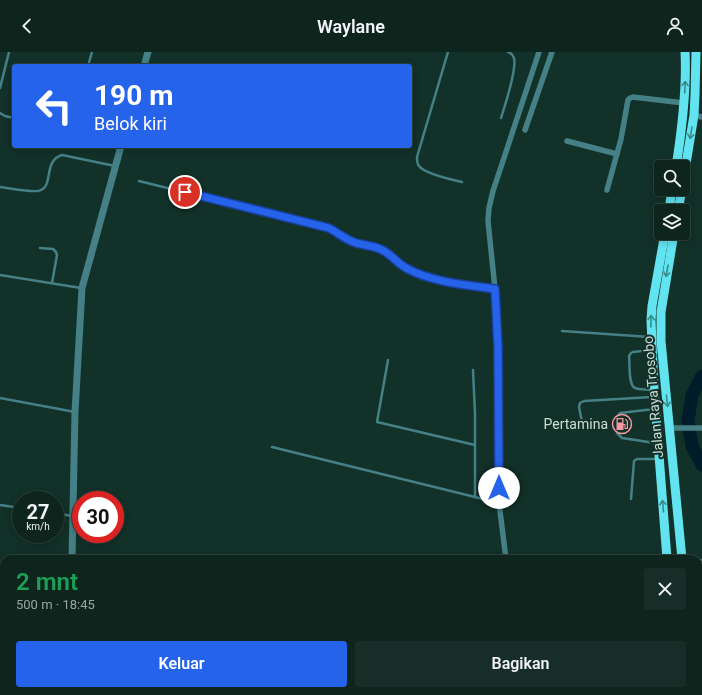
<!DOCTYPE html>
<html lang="id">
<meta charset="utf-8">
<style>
body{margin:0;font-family:Roboto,sans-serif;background:#172d27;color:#f1f3f6;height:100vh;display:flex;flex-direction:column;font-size:15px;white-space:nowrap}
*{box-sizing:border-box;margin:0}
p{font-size:13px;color:#9ba5a4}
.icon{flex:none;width:22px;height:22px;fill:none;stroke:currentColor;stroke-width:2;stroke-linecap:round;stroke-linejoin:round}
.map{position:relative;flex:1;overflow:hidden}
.panel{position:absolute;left:0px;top:503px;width:702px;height:140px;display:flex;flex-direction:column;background:#0e251e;border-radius:12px 12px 0 0;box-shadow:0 2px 10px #0003,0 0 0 1px #2e423c}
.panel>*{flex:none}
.top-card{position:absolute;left:12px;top:12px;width:400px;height:84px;border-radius:4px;box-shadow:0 2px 10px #0003,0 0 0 1px #2e423c;background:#2563eb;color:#fff;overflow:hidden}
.controls{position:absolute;left:654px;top:108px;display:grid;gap:8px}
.controls a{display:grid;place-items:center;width:36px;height:36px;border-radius:4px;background:#0e251e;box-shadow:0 2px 10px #0003,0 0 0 1px #2e423c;font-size:20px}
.speed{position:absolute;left:12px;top:439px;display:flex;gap:8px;font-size:20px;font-weight:700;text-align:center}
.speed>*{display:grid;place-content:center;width:52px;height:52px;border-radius:50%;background:#0e251e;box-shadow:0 2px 10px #0003,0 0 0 1px #2e423c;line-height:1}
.speed small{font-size:10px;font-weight:400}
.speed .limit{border:6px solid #d22;background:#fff;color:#111}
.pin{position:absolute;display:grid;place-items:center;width:34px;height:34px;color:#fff;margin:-17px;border:2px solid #fff;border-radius:50%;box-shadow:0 1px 4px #0007}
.me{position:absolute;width:44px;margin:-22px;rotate:0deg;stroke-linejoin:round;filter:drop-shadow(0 0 3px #0008)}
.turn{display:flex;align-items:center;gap:14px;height:84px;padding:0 16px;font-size:18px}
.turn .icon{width:52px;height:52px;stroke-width:2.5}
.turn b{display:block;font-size:28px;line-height:34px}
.round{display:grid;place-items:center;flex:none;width:42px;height:42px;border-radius:4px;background:#172d27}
.head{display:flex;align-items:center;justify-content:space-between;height:68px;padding:0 16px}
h1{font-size:24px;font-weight:600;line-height:30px;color:#1e9e55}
.action{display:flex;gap:8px;margin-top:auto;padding:8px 16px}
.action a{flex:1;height:46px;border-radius:4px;background:#2563eb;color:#fff;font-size:16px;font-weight:600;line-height:46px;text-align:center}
.action a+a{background:#172d27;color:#f1f3f6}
header{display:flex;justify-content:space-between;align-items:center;height:52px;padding:0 16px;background:#0e251e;font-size:18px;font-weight:600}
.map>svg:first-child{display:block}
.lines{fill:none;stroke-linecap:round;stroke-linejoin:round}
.river{stroke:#001b2a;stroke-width:13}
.service{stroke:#458086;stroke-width:2.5}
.minor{stroke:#458086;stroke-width:5.5}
.tertiary{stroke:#458086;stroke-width:7}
.trunk{stroke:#62e4f0;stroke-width:9}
.oneway{stroke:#3a8a8c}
.route-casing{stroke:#184099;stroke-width:10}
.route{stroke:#2563eb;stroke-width:7}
.labels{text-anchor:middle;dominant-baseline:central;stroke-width:4;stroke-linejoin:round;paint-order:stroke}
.street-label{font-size:14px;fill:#cdded8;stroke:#123128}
.poi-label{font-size:14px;fill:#cdded8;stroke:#123128;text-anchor:end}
</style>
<header><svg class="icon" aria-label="back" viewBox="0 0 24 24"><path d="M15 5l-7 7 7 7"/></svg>Waylane<svg class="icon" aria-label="person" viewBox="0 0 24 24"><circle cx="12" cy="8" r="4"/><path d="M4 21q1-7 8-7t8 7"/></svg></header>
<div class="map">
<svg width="702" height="643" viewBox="0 0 702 643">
<rect width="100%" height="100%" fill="#123128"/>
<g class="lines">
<g class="river">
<path d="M702 324 692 343 688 369 692 394 702 413"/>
<path d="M538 639 539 643"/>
</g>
<g class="service">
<path d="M448 0 417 105C417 108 417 112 419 114 424 121 453 128 462 130"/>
<path d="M88 14 92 0"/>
<path d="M0 36 9 0"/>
<path d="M0 61 5 64 14 66"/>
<path d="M501 66C505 53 517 18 514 6 513 3 511 1 508 0"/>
<path d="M139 129 329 176 349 188 380 196 389 201 405 216 417 221 440 228 495 237"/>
<path d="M0 135C9 136 29 140 38 139 55 136 42 109 62 103L115 114"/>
<path d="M40 196 53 197 56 200 57 203 52 231"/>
<path d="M0 223 81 236"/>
<path d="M562 279 650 285"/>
<path d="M651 298 633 300 631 301 629 304C630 312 628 333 635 336 640 338 647 337 652 338"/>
<path d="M388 308 377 370 475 393"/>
<path d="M473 318 475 362V445L498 451"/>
<path d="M0 346 75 360"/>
<path d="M654 357 620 361 616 366 617 381 622 386 655 391"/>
<path d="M583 375 579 355 580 351 584 349 652 345"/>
<path d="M272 395 475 445"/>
<path d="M631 447 634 409 637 407H657"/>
<path d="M0 453 21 456"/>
<path d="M55 461 72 464"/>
<path d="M698 508H702"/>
<path d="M464 639 482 643"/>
<path d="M498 639 523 642"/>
<path d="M663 639 664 643"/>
<path d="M356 643 357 639"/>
</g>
<g class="minor">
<path d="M694 63 702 65"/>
<path d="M525 78 552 0"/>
<path d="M567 89 617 102"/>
<path d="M607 138 621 87 628 48 630 46 633 45 684 51"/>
<path d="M669 376H702"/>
<path d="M506 507 499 451 498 295 495 237 488 169 489 156 493 139 539 0"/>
<path d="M0 546H4"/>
<path d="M524 639V643"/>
</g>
<g class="tertiary">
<path d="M144 14 148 0"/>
<path d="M72 507 75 360 82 236 121 94"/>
<path d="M50 643 51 639"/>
</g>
<g class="trunk">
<path d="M676 115C682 77 687 38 685 0"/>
<path d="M683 130 694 63 695 43 696 0"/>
<path d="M669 159 672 137"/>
<path d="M678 159 682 137"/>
<path d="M665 181 652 254 651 268 654 338 667 507"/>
<path d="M674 181 661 260V289L682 507"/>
<path d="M681 639V643"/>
<path d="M693 639V643"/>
</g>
</g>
<defs><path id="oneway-shaft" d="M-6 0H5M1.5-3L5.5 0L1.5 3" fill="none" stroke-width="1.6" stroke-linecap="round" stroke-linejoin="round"/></defs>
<g class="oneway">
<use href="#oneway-shaft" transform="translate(685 35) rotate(-87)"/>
<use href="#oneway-shaft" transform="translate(691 81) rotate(99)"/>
<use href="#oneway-shaft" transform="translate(667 219) rotate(100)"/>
<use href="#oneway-shaft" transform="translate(651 269) rotate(-89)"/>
<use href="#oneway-shaft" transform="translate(667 349) rotate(84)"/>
<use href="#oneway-shaft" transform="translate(663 454) rotate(-95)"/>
</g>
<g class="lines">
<defs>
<path id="route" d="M185 140 329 176C338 181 346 188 356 191 364 193 373 194 380 197 391 201 397 212 408 217 432 230 467 233 495 237L498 295 499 436"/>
</defs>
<use href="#route" class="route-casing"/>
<use href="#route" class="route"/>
</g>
<defs>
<symbol id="fuel-ring" viewBox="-11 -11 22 22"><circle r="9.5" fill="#123128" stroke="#f49aa3" stroke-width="1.5"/><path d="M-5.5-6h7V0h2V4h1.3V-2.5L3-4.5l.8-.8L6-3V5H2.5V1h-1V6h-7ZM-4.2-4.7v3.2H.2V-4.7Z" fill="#f49aa3"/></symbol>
</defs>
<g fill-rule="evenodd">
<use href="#fuel-ring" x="611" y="361" width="22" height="22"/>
</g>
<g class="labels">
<g class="street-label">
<text transform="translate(653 345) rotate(-95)">Jalan Raya Trosobo</text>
</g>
<g class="poi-label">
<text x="608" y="372">Pertamina</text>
</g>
</g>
</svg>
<div class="controls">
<a><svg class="icon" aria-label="search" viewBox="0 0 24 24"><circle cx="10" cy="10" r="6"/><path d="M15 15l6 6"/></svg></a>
<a><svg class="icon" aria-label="layers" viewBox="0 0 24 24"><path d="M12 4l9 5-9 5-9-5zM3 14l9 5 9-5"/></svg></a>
</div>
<div class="speed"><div>27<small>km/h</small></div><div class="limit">30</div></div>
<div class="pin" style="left:185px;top:140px;background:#d93025"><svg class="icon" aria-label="arrive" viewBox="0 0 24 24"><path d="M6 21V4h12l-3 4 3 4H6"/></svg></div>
<svg class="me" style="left:499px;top:436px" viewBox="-20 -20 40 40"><circle r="19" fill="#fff"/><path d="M0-13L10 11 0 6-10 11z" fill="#2563eb"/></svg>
<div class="top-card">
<div class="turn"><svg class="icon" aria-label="left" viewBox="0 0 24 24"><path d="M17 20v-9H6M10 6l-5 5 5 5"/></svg><div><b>190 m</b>Belok kiri</div></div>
</div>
<section class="panel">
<div class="head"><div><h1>2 mnt</h1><p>500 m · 18:45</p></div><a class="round"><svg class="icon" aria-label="close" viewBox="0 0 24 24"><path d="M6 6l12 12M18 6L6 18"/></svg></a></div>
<div class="action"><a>Keluar</a><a>Bagikan</a></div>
</section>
</div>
